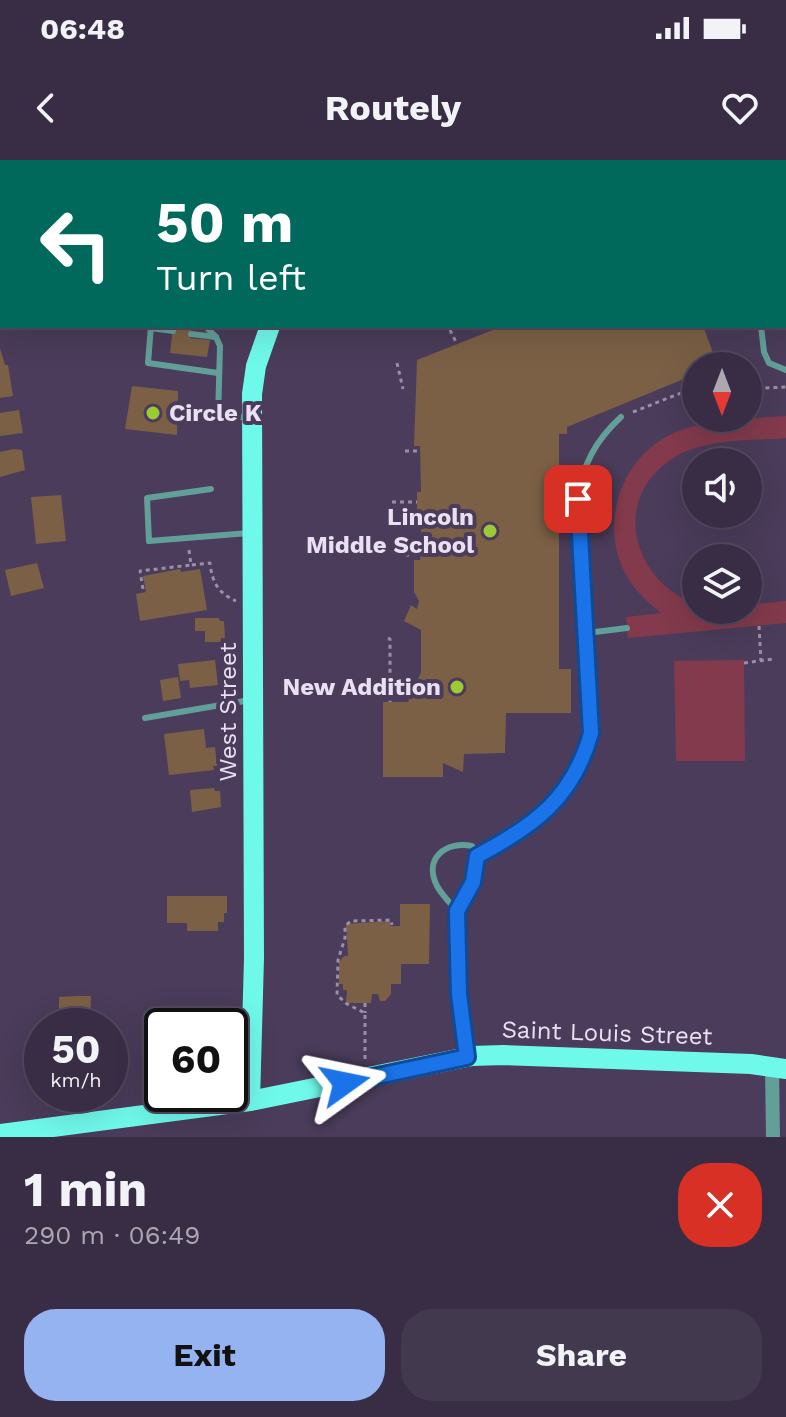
<!DOCTYPE html>
<meta charset="utf-8">
<style>
body{margin:0;font-family:"Work Sans",sans-serif;background:#43394f;color:#f1f3f6;height:100vh;display:flex;flex-direction:column;font-size:30px;white-space:nowrap}
*{box-sizing:border-box;margin:0}
p{font-size:26px;color:#aba8b2}
.icon{flex:none;width:44px;height:44px;fill:none;stroke:currentColor;stroke-width:2;stroke-linecap:round;stroke-linejoin:round}
.map{position:relative;height:977px;overflow:hidden}
.panel{display:flex;flex-direction:column;background:#382d44;flex:1}
.panel>*{flex:none}
.guide{position:absolute;left:0px;top:0px;width:786px;height:168px;box-shadow:0 8px 32px #0002,0 0 0 2px #52495d;background:#00695c;color:#fff;overflow:hidden}
.needle{width:52px;rotate:180deg}
.tools{position:absolute;left:682px;top:192px;display:grid;gap:16px}
.tools a{display:grid;place-items:center;width:80px;height:80px;border-radius:50%;background:#382d44;box-shadow:0 8px 32px #0002,0 0 0 2px #52495d;font-size:40px}
.speed{position:absolute;left:24px;top:848px;display:flex;gap:16px;font-size:40px;font-weight:700;text-align:center}
.speed>*{display:grid;place-content:center;width:104px;height:104px;border-radius:50%;background:#382d44;box-shadow:0 8px 32px #0002,0 0 0 2px #52495d;line-height:1}
.speed small{font-size:20px;font-weight:400}
.speed .limit{border:4px solid #111;border-radius:12px;background:#fff;color:#111}
.pin{position:absolute;display:grid;place-items:center;width:68px;height:68px;color:#fff;margin:-34px;border-radius:16px;box-shadow:0 4px 12px #0006}
.me{position:absolute;width:88px;margin:-44px;rotate:78deg;stroke-linejoin:round;filter:drop-shadow(0 0 6px #0008)}
.turn{display:flex;align-items:center;gap:28px;height:168px;padding:0 24px;font-size:36px}
.turn .icon{width:104px;height:104px;stroke-width:2.5}
.turn b{display:block;font-size:56px;line-height:68px}
.round{display:grid;place-items:center;flex:none;width:84px;height:84px;border-radius:32px;background:#43394f}
.headline{display:flex;align-items:center;justify-content:space-between;height:136px;padding:0 24px}
h1{font-size:48px;font-weight:700;line-height:60px}
.button{display:flex;gap:16px;margin-top:auto;padding:16px 24px}
.button a{flex:1;height:92px;border-radius:32px;background:#95b2f1;color:#111;font-size:32px;font-weight:700;line-height:92px;text-align:center}
.button a+a{background:#43394f;color:#f1f3f6}
.status{display:flex;justify-content:space-between;align-items:center;height:56px;padding:0 40px;background:#382d44;direction:ltr}
.status svg{height:22px;fill:currentColor}
header{display:flex;justify-content:space-between;align-items:center;height:104px;padding:0 24px;background:#382d44;font-size:36px;font-weight:700}
.map>svg:first-child{display:block}
.green{fill:#823a4c}
.building{fill:#7b6045}
.lines{fill:none;stroke-linecap:round;stroke-linejoin:round}
.path{stroke:#9a8fa7;stroke-width:3;stroke-dasharray:4 4;stroke-linecap:butt}
.service{stroke:#629f98;stroke-width:6}
.tertiary{stroke:#629f98;stroke-width:14}
.primary{stroke:#6ff9eb;stroke-width:20}
.route-casing{stroke:#114b97;stroke-width:20}
.route{stroke:#1a73e8;stroke-width:14}
.poi-dot{fill:#9acb34;stroke:#4a3c5a;stroke-width:3}
.labels{text-anchor:middle;dominant-baseline:central;stroke-width:8;stroke-linejoin:round;paint-order:stroke}
.poi-label{font-size:24px;font-weight:bold;fill:#e9e0f3;stroke:#4a3c5a;text-anchor:end}
.street-label{font-size:24px;fill:#e9e0f3;stroke:#4a3c5a}
</style>
<div class="status"><b>06:48</b><svg viewBox="0 0 49 12"><path d="M0 12V9h3v3zM5 12V6h3v6zM10 12V3h3v9zM15 12V0h3v12zM26 1h20v11H26zM47 4h2v5h-2z"/></svg></div>
<header><svg class="icon" aria-label="back" viewBox="0 0 24 24"><path d="M15 5l-7 7 7 7"/></svg>Routely<svg class="icon" aria-label="heart" viewBox="0 0 24 24"><path d="M12 20l-8-8c-3-5 5-10 8-4 3-6 11-1 8 4z"/></svg></header>
<div class="map">
<svg width="786" height="977" viewBox="0 0 786 977">
<rect width="100%" height="100%" fill="#4a3c5a"/>
<g class="green">
<path d="M786 256V278C750 281 703 278 672 299 610 339 633 422 696 444V450H748V445L786 441V463L628 478 626 457 661 453C646 441 633 429 624 411 599 360 623 294 676 272 710 258 751 259 786 256Z"/>
<path d="M744 500 745 601H676L674 501Z"/>
</g>
<g class="building">
<path d="M173 166H192L190 178 210 180 207 197 170 193Z"/>
<path d="M503 166H703L718 206H696V214L567 267V274H559V509H571V553H506L505 593 464 594 463 612 443 603V617H383V542H408L421 512V470L404 461 411 445 417 449 419 441 414 432V400H420L421 389V352H417V332H421L420 286H414L417 200Z"/>
<path d="M0 188 5 205H8L13 236 0 238Z"/>
<path d="M132 226 178 231 177 275 125 269Z"/>
<path d="M19 250 23 273 0 276V253Z"/>
<path d="M13 289 22 290 25 310 0 317V292Z"/>
<path d="M61 335 66 381 36 384 31 337Z"/>
<path d="M37 403 44 428 11 436 5 410Z"/>
<path d="M180 409 181 412 200 409 207 450 140 461 136 434 146 432 143 416Z"/>
<path d="M195 458H219L220 461H224L225 478H221V482H205V471H195Z"/>
<path d="M215 500 218 525 190 528 189 520 180 521 178 504Z"/>
<path d="M178 517 181 538 163 541 160 520Z"/>
<path d="M204 569 206 588 215 587 217 606H213L214 610 169 615 164 574Z"/>
<path d="M214 628 215 631H220L221 647 192 652 190 630Z"/>
<path d="M167 736H227V753H224V762H218V771H187V763H167Z"/>
<path d="M400 744H430L429 804H401V824H391V834L385 841H380L378 834H372L371 843H346L347 830H343V824H339V802L344 796H348L346 764 390 761V766H400Z"/>
<path d="M78 836H91L90 866H59V837Z"/>
<path d="M162 851 163 862 171 861 172 866H162V897L157 898 156 892 146 893 143 854Z"/>
<path d="M197 857H219L220 866H197Z"/>
</g>
<g class="lines">
<g class="path">
<path d="M450 170 457 184"/>
<path d="M397 203 403 229"/>
<path d="M747 206 749 205 752 216 764 228 786 227"/>
<path d="M633 252 696 227"/>
<path d="M741 258V260"/>
<path d="M405 291H420"/>
<path d="M392 342H417"/>
<path d="M189 390 191 405 210 403C212 422 218 433 236 441"/>
<path d="M405 395H420"/>
<path d="M143 429 140 411 191 405"/>
<path d="M759 466 761 501"/>
<path d="M388 478 390 479V542"/>
<path d="M744 503 773 499"/>
<path d="M365 843V853"/>
<path d="M365 899V853L347 844 337 835 338 800 345 778V766L351 761 391 760 392 765"/>
</g>
<g class="service">
<path d="M767 2V0"/>
<path d="M784 29H786"/>
<path d="M151 166 148 203 218 213"/>
<path d="M205 166 216 177 220 186 218 258 249 257"/>
<path d="M761 166 764 192 769 203 786 210"/>
<path d="M151 168 173 171"/>
<path d="M191 174 216 177"/>
<path d="M211 329 147 338 149 381 249 373"/>
<path d="M587 473 627 468"/>
<path d="M145 558 250 540"/>
<path d="M477 696C534 665 573 638 591 573L578 339C582 305 596 280 621 257"/>
<path d="M457 751C450 743 442 735 437 726 423 698 446 681 472 686L476 692 477 708 473 722 457 751 459 834 466 894"/>
</g>
<g class="tertiary">
<path d="M0 110H2"/>
<path d="M772 906 773 977"/>
</g>
<g class="primary">
<path d="M461 2 465 0"/>
<path d="M250 941 254 798 252 234 256 206 270 166"/>
<path d="M0 974 250 941 472 896 503 895 751 904 786 909"/>
</g>
</g>
<g class="lines">
<defs>
<path id="route" d="M345 923 467 897 459 834 457 751 473 722 477 696C534 666 573 638 591 573L578 339"/>
</defs>
<use href="#route" class="route-casing"/>
<use href="#route" class="route"/>
</g>
<g class="poi-dot">
<circle cx="153" cy="253" r="8"/>
<circle cx="490" cy="371" r="8"/>
<circle cx="457" cy="527" r="8"/>
</g>
<g class="labels">
<g class="poi-label">
<text x="169" y="253" text-anchor="start">Circle K</text>
<text x="474" y="357">Lincoln<tspan x="474" dy="28">Middle School</tspan></text>
<text x="441" y="527">New Addition</text>
</g>
<g class="street-label">
<text transform="translate(228 552) rotate(-90)">West Street</text>
<text transform="translate(607 873) rotate(2)">Saint Louis Street</text>
</g>
</g>
</svg>
<div class="tools">
<a><svg class="needle" viewBox="-14 -14 28 28"><path d="M0-13l5 13h-10z" fill="#e53935"/><path d="M0 13l5-13h-10z" fill="#aba8b2"/></svg></a>
<a><svg class="icon" aria-label="sound" viewBox="0 0 24 24"><path d="M4 9h4l5-4v14l-5-4H4zM17 9q2 3 0 6"/></svg></a>
<a><svg class="icon" aria-label="layers" viewBox="0 0 24 24"><path d="M12 4l9 5-9 5-9-5zM3 14l9 5 9-5"/></svg></a>
</div>
<div class="speed"><div>50<small>km/h</small></div><div class="limit">60</div></div>
<div class="pin" style="left:578px;top:339px;background:#d93025"><svg class="icon" aria-label="arrive" viewBox="0 0 24 24"><path d="M6 21V4h12l-3 4 3 4H6"/></svg></div>
<svg class="me" style="left:345px;top:923px" viewBox="-20 -20 40 40"><path d="M0-17L14 15 0 8-14 15z" fill="#1a73e8" stroke="#fff" stroke-width="4"/></svg>
<div class="guide">
<div class="turn"><svg class="icon" aria-label="left" viewBox="0 0 24 24"><path d="M17 20v-9H6M10 6l-5 5 5 5"/></svg><div><b>50 m</b>Turn left</div></div>
</div>
</div>
<section class="panel">
<div class="headline"><div><h1>1 min</h1><p>290 m · 06:49</p></div><a class="round" style="background:#d93025;color:#fff"><svg class="icon" aria-label="close" viewBox="0 0 24 24"><path d="M6 6l12 12M18 6L6 18"/></svg></a></div>
<div class="button"><a>Exit</a><a>Share</a></div>
</section>
